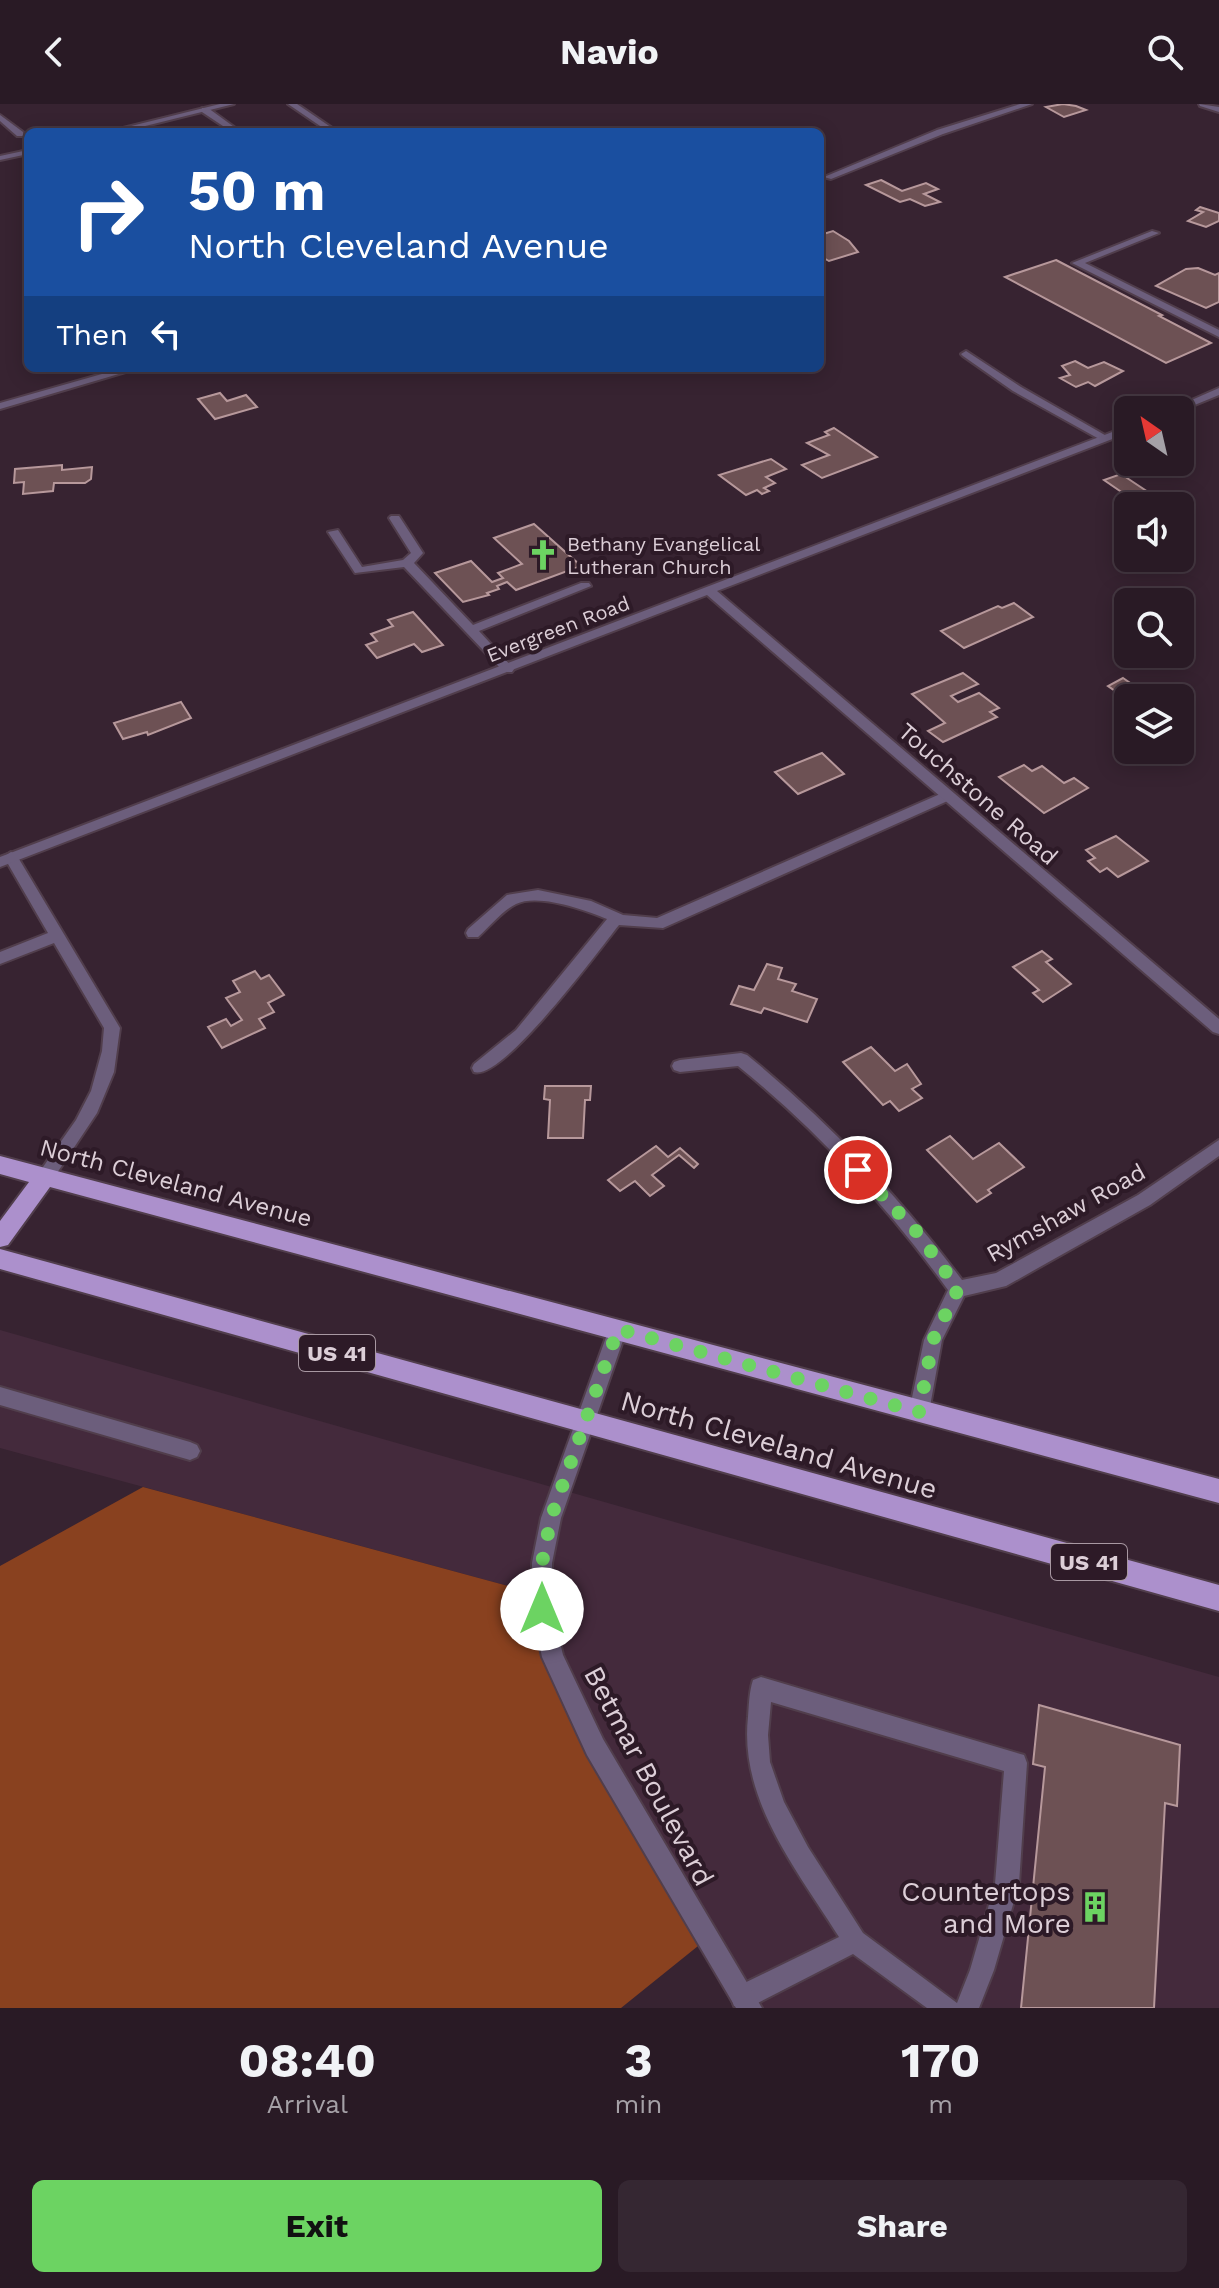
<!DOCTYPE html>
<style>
body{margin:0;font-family:"Work Sans",sans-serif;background:#352732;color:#f1f3f6;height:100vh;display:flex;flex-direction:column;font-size:30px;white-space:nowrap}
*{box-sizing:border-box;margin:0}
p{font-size:26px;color:#a5a1a7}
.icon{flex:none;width:44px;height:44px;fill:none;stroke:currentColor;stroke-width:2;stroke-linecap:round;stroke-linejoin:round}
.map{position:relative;height:1904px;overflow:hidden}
.panel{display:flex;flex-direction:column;background:#291a25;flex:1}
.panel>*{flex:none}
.guide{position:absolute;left:24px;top:24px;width:800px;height:244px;border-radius:12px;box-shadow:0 4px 20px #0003,0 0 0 2px #453842;background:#1a4fa0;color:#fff;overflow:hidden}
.needle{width:52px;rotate:326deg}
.buttons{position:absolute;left:1114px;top:292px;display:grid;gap:16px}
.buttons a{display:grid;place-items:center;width:80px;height:80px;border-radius:12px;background:#291a25;box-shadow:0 4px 20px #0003,0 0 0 2px #453842;font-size:40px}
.pin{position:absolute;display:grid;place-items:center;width:68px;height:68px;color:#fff;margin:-34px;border:4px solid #fff;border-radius:50%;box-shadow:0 2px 8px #0007}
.me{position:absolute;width:88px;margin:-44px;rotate:0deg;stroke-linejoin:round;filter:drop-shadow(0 0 6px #0008)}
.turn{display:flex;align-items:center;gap:28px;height:168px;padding:0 32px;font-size:36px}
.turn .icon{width:104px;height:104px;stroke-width:2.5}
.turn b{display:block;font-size:56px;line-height:68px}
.then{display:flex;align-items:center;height:76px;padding:0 32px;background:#0003;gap:16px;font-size:30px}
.eta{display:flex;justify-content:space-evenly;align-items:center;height:136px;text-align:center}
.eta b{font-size:48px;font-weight:700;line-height:56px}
.primary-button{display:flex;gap:16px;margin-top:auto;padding:16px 32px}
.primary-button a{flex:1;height:92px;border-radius:12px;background:#6cd362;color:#111;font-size:32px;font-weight:700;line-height:92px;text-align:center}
.primary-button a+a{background:#352732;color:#f1f3f6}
header{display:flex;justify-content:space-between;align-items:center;height:104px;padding:0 32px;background:#291a25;font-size:36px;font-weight:700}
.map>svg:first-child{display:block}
.built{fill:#442a3c}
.forest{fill:#89411f}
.building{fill:#6d5154;stroke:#b7989b;stroke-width:2}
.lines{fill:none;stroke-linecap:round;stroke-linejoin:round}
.lane-casing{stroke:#513e4c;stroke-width:4}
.street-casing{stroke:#513e4c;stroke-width:4}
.primary-casing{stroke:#513e4c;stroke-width:4}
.lane{fill:#6c5e7c;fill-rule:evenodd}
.street{fill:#6c5e7c;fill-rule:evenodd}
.primary{fill:#ac90cc;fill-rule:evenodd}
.route{stroke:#6cd362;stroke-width:14;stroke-dasharray:0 25.2}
.labels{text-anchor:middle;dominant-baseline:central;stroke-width:8;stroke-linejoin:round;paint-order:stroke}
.far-poi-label{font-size:20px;fill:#dcced7;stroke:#2d1a27;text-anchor:start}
.far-street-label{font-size:20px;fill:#dcced7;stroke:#2d1a27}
.shield{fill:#2d1a27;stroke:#a898a2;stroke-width:2}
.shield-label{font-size:22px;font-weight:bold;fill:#dcced7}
.street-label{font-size:24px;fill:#dcced7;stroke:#2d1a27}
.near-street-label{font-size:28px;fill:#dcced7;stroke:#2d1a27}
.near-poi-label{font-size:28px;fill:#dcced7;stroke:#2d1a27;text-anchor:end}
</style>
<header><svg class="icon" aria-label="back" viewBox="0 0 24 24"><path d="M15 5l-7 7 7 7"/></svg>Navio<svg class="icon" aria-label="search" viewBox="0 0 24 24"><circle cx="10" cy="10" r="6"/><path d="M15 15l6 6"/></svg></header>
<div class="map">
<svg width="1219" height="1904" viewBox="0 0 1219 1904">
<rect width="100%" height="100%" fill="#372331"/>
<path class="built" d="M0 1226 1219 1573V1904H742L570 1601 549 1493 0 1344Z"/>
<path class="forest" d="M143 1383 549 1493 570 1601 703 1838 621 1904H0V1462Z"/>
<g class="building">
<path d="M1063 0 1076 2 1086 6 1064 13 1046 3Z"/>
<path d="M881 76 902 87 926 79 938 85 924 90 940 98 925 102 910 95 900 98 866 81Z"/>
<path d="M1200 103 1219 109V117L1206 123 1188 117 1203 108 1196 106Z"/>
<path d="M833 127 849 137 858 148 829 157 820 152V131Z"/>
<path d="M1056 156 1162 211 1159 212 1211 239 1166 259 1005 173Z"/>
<path d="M1198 164 1215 171 1219 169V198L1206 204 1156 182 1186 165Z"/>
<path d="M1075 257 1088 264 1104 258 1123 267 1095 282 1088 278 1076 283 1060 274 1070 271 1062 262Z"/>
<path d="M220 289 227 297 246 291 257 303 215 315 198 295Z"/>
<path d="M834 324 877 353 822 374 802 361 829 351 807 339 829 331 825 328Z"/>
<path d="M771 355 786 365 766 373 775 379 764 384 769 387 762 390 757 386 746 391 719 371Z"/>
<path d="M62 361V366L92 363 91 375 85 379H54L53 387 23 390 24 378 14 379 15 365Z"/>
<path d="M1121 370 1154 392 1136 398 1104 376Z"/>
<path d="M534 420 581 462 516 486 507 478 497 482 499 485 487 489 489 491 463 498 435 469 471 457 492 478 503 474 498 469 522 460 494 434Z"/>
<path d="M1014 499 1033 513 964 544 941 527 998 502 1002 504Z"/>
<path d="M413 508 443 541 422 548 414 540 377 554 366 541 377 537 371 530 393 522 388 516Z"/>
<path d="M963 569 978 580 951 592 958 598 979 589 999 604 990 608 997 613 943 638 928 627 945 619 912 590Z"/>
<path d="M1123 574 1152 594 1128 596 1108 582Z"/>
<path d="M181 598 191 614 148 631 147 628 123 635 114 619Z"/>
<path d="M822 649 844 670 798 690 775 668Z"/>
<path d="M1024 661 1032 667 1042 662 1064 679 1074 674 1088 684 1044 709 999 673Z"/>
<path d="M1116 732 1148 757 1118 773 1107 764 1100 768 1088 757 1095 754 1086 746Z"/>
<path d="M1042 847 1052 855 1046 858 1071 880 1043 898 1033 889 1039 886 1013 863Z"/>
<path d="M767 860 782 864 778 875 796 880 792 887 817 895 807 918 764 904 761 909 731 900 739 882 754 886Z"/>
<path d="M255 867 261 875 269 871 284 891 268 899 274 908 259 915 265 924 222 944 208 923 226 915 231 922 242 916 226 894 240 888 233 877Z"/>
<path d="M871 943 895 967 907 960 921 980 912 985 922 994 899 1007 890 997 883 1001 843 958Z"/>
<path d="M545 982H591L590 996H585L583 1034H548L550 996 544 995Z"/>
<path d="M950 1032 973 1055 999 1039 1024 1063 988 1086 991 1089 977 1098 927 1046Z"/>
<path d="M656 1042 668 1053 680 1044 698 1060 694 1064 679 1051 652 1071 664 1082 650 1092 635 1077 620 1087 608 1076Z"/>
<path d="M1039 1601 1180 1641 1177 1702 1165 1699 1154 1904H1021L1045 1663 1033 1660Z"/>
</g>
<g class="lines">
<defs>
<g id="lane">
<path d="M288 0H297L338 28H329Z"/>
<path d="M1020 0H1032L943 30 831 75 824 73 937 26Z"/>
<path d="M202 4H208L241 28H232L202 8Z"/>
<path d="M0 11 23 28V32H17L0 17Z"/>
<path d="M1152 127 1159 129 1085 159 1219 226V233L1072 159Z"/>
<path d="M966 247 1021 283 1110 334 1101 336 1013 287 963 252 961 250Z"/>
<path d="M391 412H399L423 449 414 459 473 521 581 479H589L591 482 479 527 514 565 512 568H504L404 463 355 469 328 428 338 426 362 463 403 456 411 449 389 414Z"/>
<path d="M947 687 954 692 952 695 663 824 619 821C599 846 503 977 474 968L472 964 474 960 516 926 607 815C586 806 538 789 516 800 503 806 489 823 478 833H468L466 829 468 825 507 791 538 786 591 797 623 811 657 814Z"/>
<path d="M11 748 16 750 120 924 114 968 97 1009 51 1078 45 1080 39 1078 36 1073 76 1016 91 987 102 947 104 924 54 839 0 860V848L48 829 4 753Z"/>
<path d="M0 1283 190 1338 197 1341 200 1347 197 1353 190 1356 0 1301Z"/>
<path d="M761 1573 1024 1651 1027 1659 1019 1780 994 1866 979 1904H927L853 1850 752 1902 746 1904 734 1902 731 1893 734 1884 839 1833C797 1766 739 1696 748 1613 749 1601 749 1588 753 1576ZM771 1598 1004 1667 995 1780 970 1866 957 1899 863 1829 808 1743 784 1698 770 1658 768 1631Z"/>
</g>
<g id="street">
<path d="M220 0H234L121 28H107Z"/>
<path d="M1199 0 1219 3V8L1200 2Z"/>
<path d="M28 46V50L0 56V52Z"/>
<path d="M123 264H139L0 305V299Z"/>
<path d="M1219 284V291L1180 307 1169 306Z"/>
<path d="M1128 322V329L717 487 1219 915V930L1213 928 707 491 0 763V753Z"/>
<path d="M741 949 747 951C828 1017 899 1092 962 1176L996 1169 1138 1091 1219 1036V1052L1150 1101 1006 1182 964 1192 942 1236 929 1308 926 1314 919 1317 912 1314 909 1308 924 1236 948 1186C887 1102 818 1027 738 962L680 968 674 966 672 962 674 958 680 956Z"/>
<path d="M618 1217 624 1219 627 1225 561 1414 552 1459V1505L563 1551 603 1635 762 1904H736L587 1651 542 1553 532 1505V1459L541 1414 609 1225 612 1219Z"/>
</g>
<g id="primary">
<path d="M0 1052 1219 1375V1399L50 1083 8 1141 0 1143V1117L29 1078 0 1070Z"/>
<path d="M0 1145 1219 1481V1507L0 1165Z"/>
</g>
</defs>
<use href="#lane" class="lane-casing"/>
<use href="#street" class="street-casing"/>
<use href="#primary" class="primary-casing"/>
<use href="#lane" class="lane"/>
<use href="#street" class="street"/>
<use href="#primary" class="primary"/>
</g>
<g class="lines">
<path class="route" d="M542 1505V1459L551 1414 618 1225 919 1308 933 1236 958 1185 917 1128 858 1066"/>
</g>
<defs>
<symbol id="church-bare" viewBox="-9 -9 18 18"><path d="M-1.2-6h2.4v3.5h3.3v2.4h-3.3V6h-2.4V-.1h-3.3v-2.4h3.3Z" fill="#6cd362" stroke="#2d1a27" stroke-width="2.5" paint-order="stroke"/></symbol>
<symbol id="building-bare" viewBox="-9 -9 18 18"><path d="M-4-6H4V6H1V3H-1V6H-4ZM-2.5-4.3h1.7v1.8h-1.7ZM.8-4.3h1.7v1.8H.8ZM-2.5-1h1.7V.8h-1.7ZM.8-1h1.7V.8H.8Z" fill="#6cd362" stroke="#2d1a27" stroke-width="2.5" paint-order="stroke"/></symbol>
</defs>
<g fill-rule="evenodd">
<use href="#church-bare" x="521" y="429" width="44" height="44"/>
<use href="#building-bare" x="1073" y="1781" width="44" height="44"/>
</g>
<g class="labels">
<g class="far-poi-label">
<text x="567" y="440">Bethany Evangelical<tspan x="567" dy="23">Lutheran Church</tspan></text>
</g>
<g class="far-street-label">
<text transform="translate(558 525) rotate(-21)">Evergreen Road</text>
</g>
<g class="shield">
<rect x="299" y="1231" width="76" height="36" rx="6"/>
<rect x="1051" y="1440" width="76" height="36" rx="6"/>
</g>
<g class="shield-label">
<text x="337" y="1249">US 41</text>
<text x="1089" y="1458">US 41</text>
</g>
<g class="street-label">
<text transform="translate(978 690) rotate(41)">Touchstone Road</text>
<text transform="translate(176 1079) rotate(15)">North Cleveland Avenue</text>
<text transform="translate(1066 1109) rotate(-29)">Rymshaw Road</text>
</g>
<g class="near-street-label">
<text transform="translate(779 1341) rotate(16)">North Cleveland Avenue</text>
<text transform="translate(649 1672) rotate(62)">Betmar Boulevard</text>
</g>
<g class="near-poi-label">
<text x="1071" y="1787">Countertops<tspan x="1071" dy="32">and More</tspan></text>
</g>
</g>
</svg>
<div class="buttons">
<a><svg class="needle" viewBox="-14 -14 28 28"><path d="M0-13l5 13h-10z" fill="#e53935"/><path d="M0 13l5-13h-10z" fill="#a5a1a7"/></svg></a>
<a><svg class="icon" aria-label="sound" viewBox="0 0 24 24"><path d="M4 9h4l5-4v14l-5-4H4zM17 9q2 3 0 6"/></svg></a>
<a><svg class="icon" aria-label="search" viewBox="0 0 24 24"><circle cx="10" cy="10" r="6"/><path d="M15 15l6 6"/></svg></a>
<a><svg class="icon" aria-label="layers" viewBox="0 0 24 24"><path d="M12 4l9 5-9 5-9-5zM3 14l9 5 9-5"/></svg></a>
</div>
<div class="pin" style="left:858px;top:1066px;background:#d93025"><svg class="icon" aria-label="arrive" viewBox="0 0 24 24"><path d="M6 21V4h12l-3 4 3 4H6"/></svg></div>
<svg class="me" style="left:542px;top:1505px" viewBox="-20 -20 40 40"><circle r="19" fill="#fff"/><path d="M0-13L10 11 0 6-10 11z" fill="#6cd362"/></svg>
<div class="guide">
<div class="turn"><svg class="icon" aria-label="right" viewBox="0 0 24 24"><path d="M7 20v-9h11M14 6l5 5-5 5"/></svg><div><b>50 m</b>North Cleveland Avenue</div></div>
<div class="then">Then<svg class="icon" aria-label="left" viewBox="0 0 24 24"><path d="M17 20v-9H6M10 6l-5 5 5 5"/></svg></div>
</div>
</div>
<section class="panel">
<div class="eta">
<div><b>08:40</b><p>Arrival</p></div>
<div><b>3</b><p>min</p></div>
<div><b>170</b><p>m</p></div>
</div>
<div class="primary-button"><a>Exit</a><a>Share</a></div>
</section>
